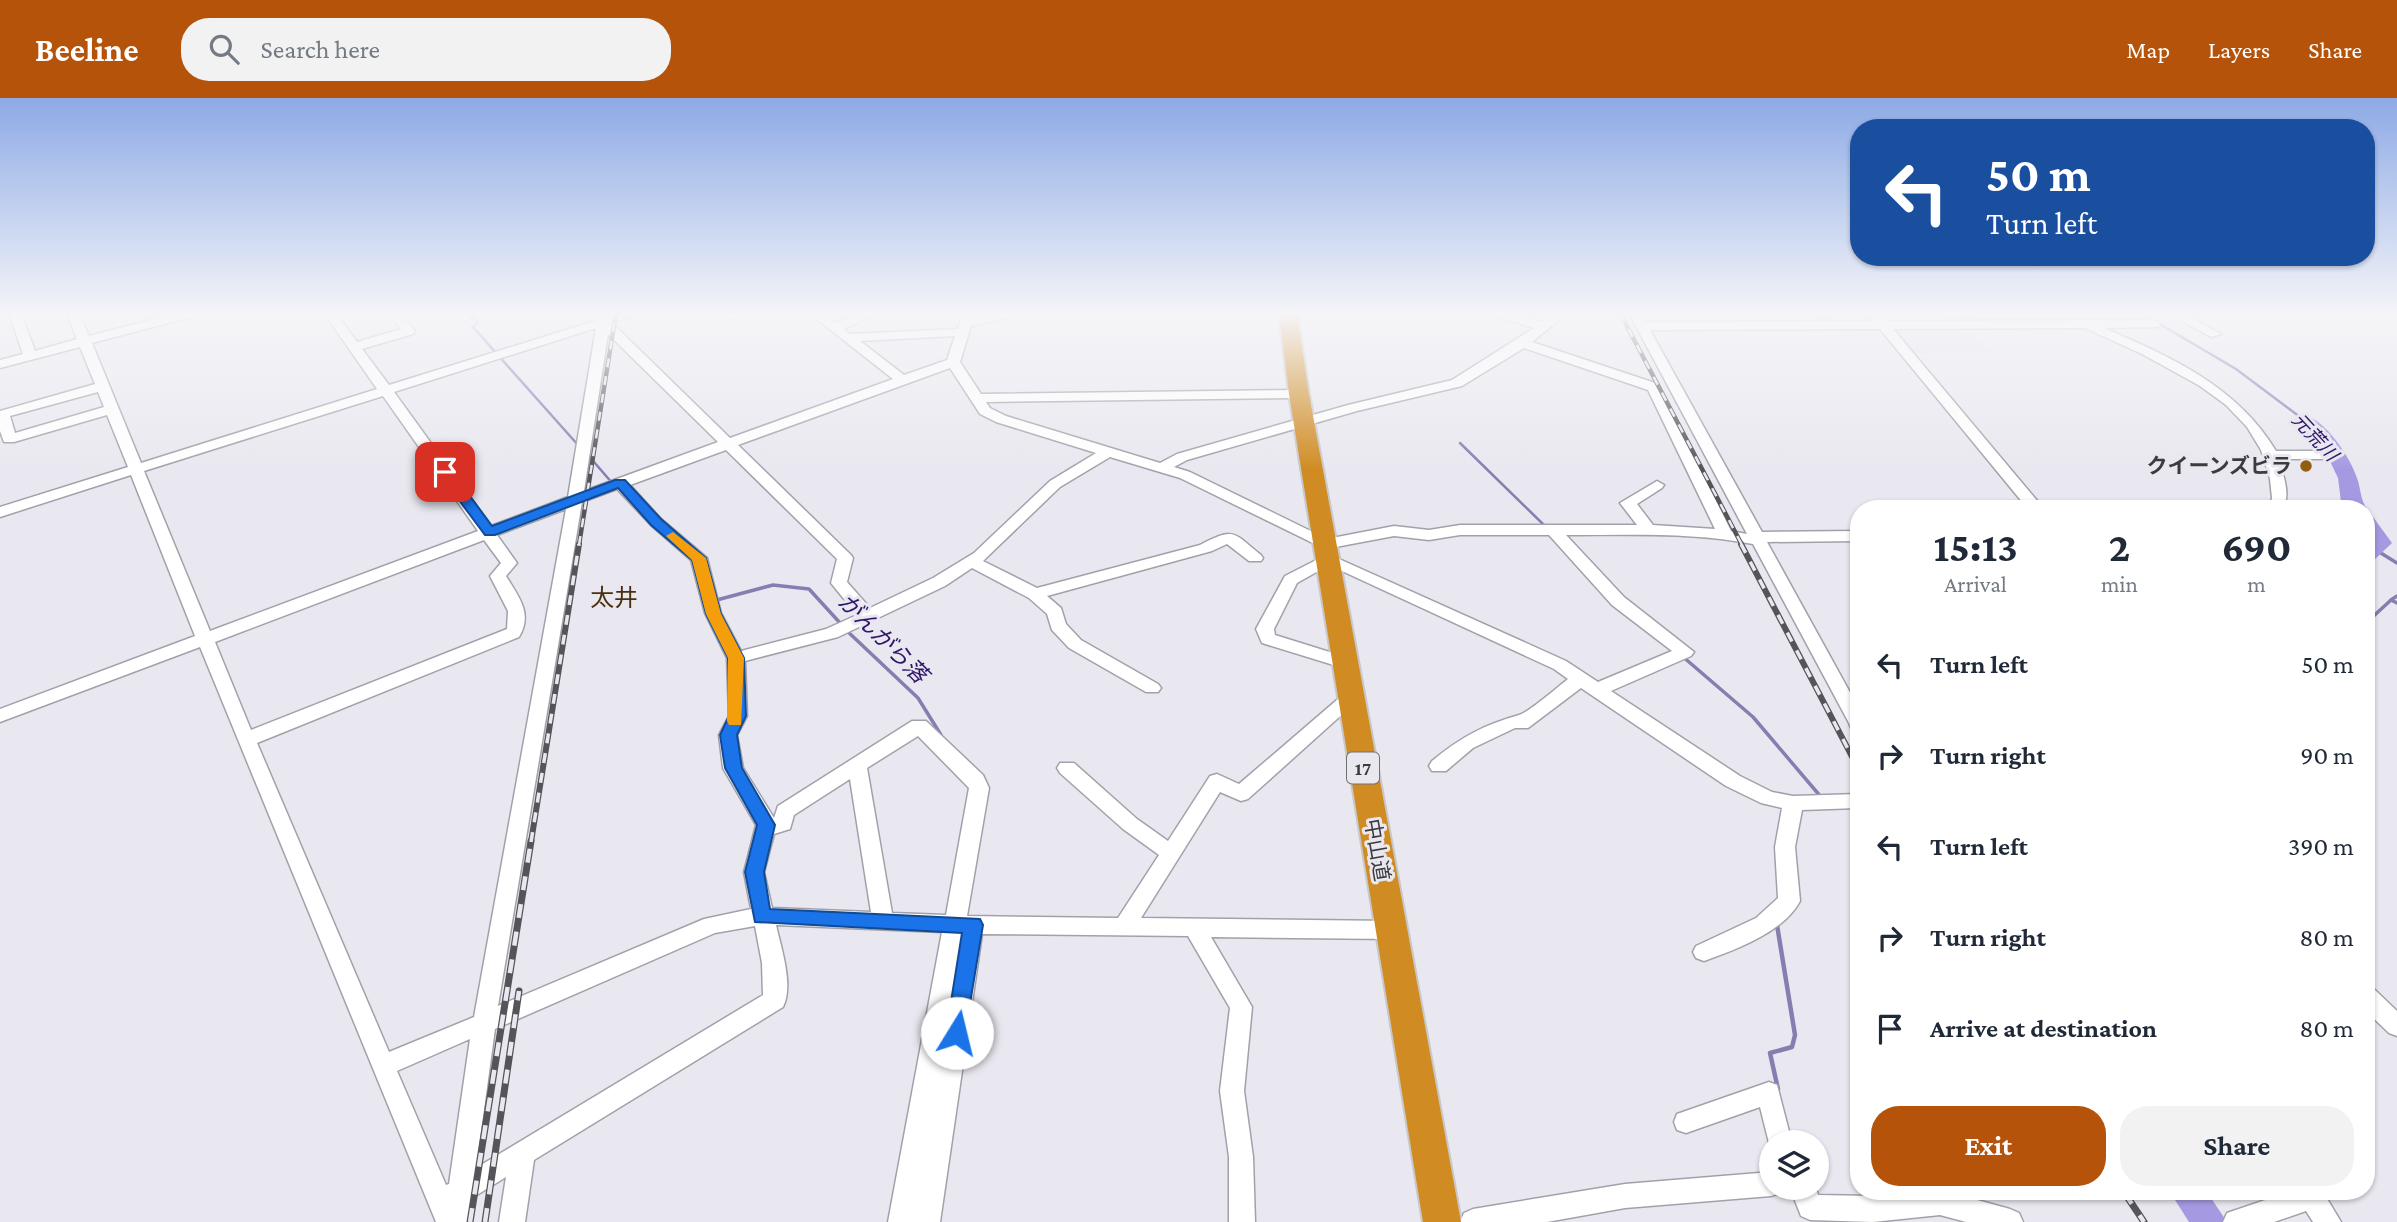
<!DOCTYPE html>
<meta charset="utf-8">
<style>
body{margin:0;font-family:"Crimson Pro","Noto Sans JP",serif;background:#f2f2f3;color:#1f2937;height:100vh;display:flex;flex-direction:column;font-size:26px;white-space:nowrap}
*{box-sizing:border-box;margin:0}
p{font-size:23px;color:#747a83}
.icon{flex:none;width:38px;height:38px;fill:none;stroke:currentColor;stroke-width:2;stroke-linecap:round;stroke-linejoin:round}
.map{position:relative;flex:1;overflow:hidden}
.drawer{position:absolute;left:1850px;top:402px;width:525px;height:700px;display:flex;flex-direction:column;background:#fff;border-radius:28px;box-shadow:0 2px 5px #0004}
.drawer>*{flex:none}
.banner{position:absolute;left:1850px;top:21px;width:525px;height:147px;border-radius:28px;box-shadow:0 2px 5px #0004;background:#1a4fa0;color:#fff;overflow:hidden}
.buttons{position:absolute;left:1759px;top:1032px;display:grid;gap:14px}
.buttons a{display:grid;place-items:center;width:70px;height:70px;border-radius:50%;background:#fff;box-shadow:0 2px 5px #0004;font-size:35px}
.pin{position:absolute;display:grid;place-items:center;width:60px;height:60px;color:#fff;margin:-30px;border-radius:14px;box-shadow:0 4px 10px #0006}
.me{position:absolute;width:77px;margin:-38px;rotate:9deg;stroke-linejoin:round;filter:drop-shadow(0 0 5px #0008)}
.turn{display:flex;align-items:center;gap:24px;height:147px;padding:0 21px;font-size:32px}
.turn .icon{width:91px;height:91px;stroke-width:2.5}
.turn b{display:block;font-size:49px;line-height:60px}
.eta{display:flex;justify-content:space-evenly;align-items:center;height:119px;text-align:center}
.eta b{font-size:42px;font-weight:700;line-height:49px}
.cta{display:flex;gap:14px;margin-top:auto;padding:14px 21px}
.cta a{flex:1;height:80px;border-radius:28px;background:#b45309;color:#fff;font-size:28px;font-weight:700;line-height:80px;text-align:center}
.cta a+a{background:#f2f2f3;color:#1f2937}
ul{padding:0;list-style:none}
li{display:flex;align-items:center;gap:21px;height:91px;padding:0 21px}
li div{flex:1}
li b{display:block;font-size:26px}
li em{font-style:normal}
header{display:flex;align-items:center;gap:42px;box-sizing:border-box;height:98px;padding:0 35px;background:#b45309;color:#fff}
header strong{font-size:33px}
nav{display:flex;gap:38px;margin-inline-start:auto;font-size:24px}
.search{width:490px;height:63px;background:#f2f2f3;display:flex;align-items:center;gap:18px;box-sizing:border-box;padding:0 24px;border-radius:28px;color:#747a83;font-size:26px}
.map>svg:first-child{display:block}
.built{fill:#e1dfef}
.lines{fill:none;stroke-linecap:round;stroke-linejoin:round}
.stream-far2{stroke:#867eb1;stroke-width:2.5}
.stream-far1{stroke:#867eb1;stroke-width:3.5}
.stream{stroke:#867eb1;stroke-width:4.5}
.river{fill:#a59ae2;fill-rule:evenodd}
.minor-casing{stroke:#a2a1a9;stroke-width:3}
.highway-casing{stroke:#c8c8c9;stroke-width:4}
.minor{fill:#fff;fill-rule:evenodd}
.highway{fill:#d08c23;fill-rule:evenodd}
.rail-far2-casing{stroke:#555458;stroke-width:4.5}
.rail-far1-casing{stroke:#555458;stroke-width:6}
.rail-casing{stroke:#555458;stroke-width:7}
.rail-far2{stroke:#e9e8f0;stroke-width:2.5;stroke-dasharray:9;stroke-linecap:butt}
.rail-far1{stroke:#e9e8f0;stroke-width:3.5;stroke-dasharray:10;stroke-linecap:butt}
.rail{stroke:#e9e8f0;stroke-width:4.5;stroke-dasharray:14;stroke-linecap:butt}
.wall{fill:#afafb5}
.route{fill:#1a73e8;stroke:#114b97;stroke-width:2}
.slow{fill:#f59e0b}
.poi-dot{fill:#915f0f;stroke:#e9e8f0;stroke-width:2.5}
.labels{text-anchor:middle;dominant-baseline:central;stroke-width:6;stroke-linejoin:round;paint-order:stroke}
.far-water-label{font-size:19px;font-style:italic;fill:#301569;stroke:#e9e8f0}
.shield{fill:#e9e8f0;stroke:#707074;stroke-width:2}
.shield-label{font-size:19px;font-weight:bold;fill:#3c3c3f}
.poi-label{font-size:21px;font-weight:bold;fill:#3c3c3f;stroke:#e9e8f0;text-anchor:end}
.street-label{font-size:21px;fill:#3c3c3f;stroke:#e9e8f0}
.water-label{font-size:23px;font-style:italic;fill:#301569;stroke:#e9e8f0}
.quarter-label{font-size:24px;fill:#49300e;stroke:#e9e8f0}
</style>
<header>
<strong>Beeline</strong>
<div class="search"><svg class="icon" aria-label="search" viewBox="0 0 24 24"><circle cx="10" cy="10" r="6"/><path d="M15 15l6 6"/></svg>Search here</div>
<nav><a>Map</a><a>Layers</a><a>Share</a></nav>
</header>
<div class="map">
<svg width="2397" height="1124" viewBox="0 0 2397 1124">
<rect width="100%" height="100%" fill="#e9e8f0"/>
<path class="built" d="M1892 229H1967L1992 255 1914 256Z"/>
<g class="lines">
<g class="stream-far2">
<path d="M470 215 478 224 473 229 578 347"/>
<path d="M2141 215 2236 271 2304 322"/>
<path d="M1460 345 1545 428"/>
<path d="M588 357 613 386"/>
</g>
<g class="stream-far1">
<path d="M2376 452 2397 465"/>
<path d="M2397 498 2391 502 2397 505"/>
<path d="M713 503 773 487 809 491 841 526"/>
<path d="M2366 525 2391 502"/>
<path d="M846 532 918 600 941 637"/>
<path d="M1682 558 1753 619 1821 699"/>
</g>
<path class="stream" d="M1777 827 1795 937 1792 949 1770 955 1778 991"/>
<g class="river">
<path d="M2304 317C2326 322 2350 359 2357 380 2361 391 2360 401 2367 411L2366 412 2347 411 2341 404 2338 380 2328 359 2295 322Z"/>
<path d="M2366 417 2373 419 2392 445 2373 463 2366 465V448L2371 444 2366 437Z"/>
<path d="M2170 1094H2207L2227 1124H2189Z"/>
</g>
<defs>
<g id="minor">
<path d="M0 215H8V217L0 220Z"/>
<path d="M9 215H21L35 253 77 241 67 215H79L89 238 178 215H197L195 218 92 245 141 365 377 291 324 215H336L357 244 401 231 388 215H400L415 233 413 236 362 251 389 287 598 222 599 215H611V218L638 215 612 225 730 340 893 281 809 215H822L836 225 861 215H877L844 231 850 236 958 231 963 215H975L974 220 995 215H1016L1014 218 971 228 960 264 981 296 1299 292 1306 296 1299 300 986 304 990 310 1006 318 1160 365 1177 356 1348 307 1452 282 1534 230 1495 218 1493 215H1511L1542 224 1554 215H1567L1532 244 1658 286 1731 433 1747 436 1629 215H1641L1646 224 1873 223 1867 215H1879L1887 223 2154 222 2160 226 2158 229 2104 230C2171 259 2237 288 2276 353H2325L2332 357 2325 361H2279C2283 378 2291 395 2283 411H2269L2272 400 2270 381 2261 352 2247 329 2226 307 2200 288 2142 256 2085 230 1893 231 2044 411H2028L1880 231 1650 232 1762 434 1858 433V443L1767 444 1858 609V632L1851 630 1849 625 1753 446C1692 434 1628 437 1566 437L1624 499 1694 554 1691 558 1611 593 1740 678 1772 694 1793 698 1858 696V710L1802 712 1795 749 1800 803C1784 834 1735 852 1704 863L1696 860 1693 854 1696 848 1756 820 1778 800 1775 749 1782 710 1761 705 1726 688 1581 590 1528 630H1515L1473 650 1446 673H1432L1429 668 1432 663C1461 639 1484 627 1519 617 1528 615 1559 588 1568 581L1554 571 1329 467 1297 485 1274 531 1275 537 1352 561 1355 565 1352 569H1340L1262 545 1256 531 1285 478 1328 456 1566 563 1598 584 1672 553 1612 507 1549 437H1460L1429 442 1394 438 1325 451 1180 380 1110 359 1060 389 983 463 1037 490 1200 447C1235 429 1232 434 1261 457L1263 460 1261 463H1249L1227 446 1212 453 1047 498 1061 510 1066 526 1081 542 1158 586 1161 590 1158 594H1146L1069 550 1052 532 1047 516 1029 500 972 470 945 488 838 539 745 563 747 618 737 637 743 670 774 720 778 708 912 623H926L983 677 989 690 967 818 1118 820 1159 757 1123 731 1060 675 1057 670 1060 665H1074L1137 721 1168 743 1210 678 1217 676 1239 686 1345 595H1357L1360 599 1357 603 1248 701 1241 703 1220 694 1141 820 1391 823 1399 826 1402 832 1399 838 1391 841 1211 839 1252 909 1244 993 1253 1059 1255 1124H1229V1059L1220 993 1230 910 1188 838 982 836 940 1124H914L916 1114 914 1124H888L942 834 776 827C781 850 794 887 783 909L534 1062 525 1124H499L506 1079 472 1100 469 1124H436L200 549 0 624V611L195 538 131 377 0 419V409L128 369 107 317 14 344H4L0 333V313L95 286 80 249 0 270V262L23 256ZM596 230 568 399 491 428 394 294ZM608 236 718 344 584 393ZM955 238 947 262 904 277 860 243ZM1524 250 1648 292 1715 431 1653 427 1637 406 1662 390 1664 387 1657 383 1620 405 1637 427H1460L1429 432 1394 428 1327 441 1190 374 1174 369 1187 362 1357 313 1462 288ZM950 270 980 316 996 324 1096 355 1050 383 974 455 933 480 870 510 847 484 853 460 851 457 738 347ZM98 294 104 309 15 335 10 318ZM383 298 478 433 210 533 144 373ZM726 352 837 461 831 485 857 517 826 531 741 553 721 515 707 460 661 421 630 387ZM617 391 651 427 691 462 705 515 727 560 729 618 719 637 723 670 756 727 744 774 751 811 704 821 498 908 582 404ZM566 411 474 919 389 954 257 645 519 539C533 516 519 499 506 478L517 465 497 437ZM484 442 501 465 490 478 508 513 507 531 251 632 215 544ZM918 638 969 690 946 817 892 815 867 670ZM850 681 871 814 772 810 764 774 774 736 790 731 794 717ZM755 828 762 865 763 897 476 1070 495 931 715 835ZM470 941 449 1086 446 1087 397 973Z"/>
<path d="M455 215H468L472 220 462 223Z"/>
<path d="M717 215H747L728 223Z"/>
<path d="M2167 215H2182L2221 236 2211 239Z"/>
<path d="M2366 888 2374 891 2397 913V938L2389 935 2366 913Z"/>
<path d="M1769 984 1777 987 1792 1045H1771V1053L1760 1009 1686 1035 1677 1032 1674 1024 1677 1016Z"/>
<path d="M1771 1074V1090H1782L1780 1095 1771 1098 1625 1110 1547 1124H1460L1464 1115 1473 1111 1625 1086Z"/>
<path d="M1790 1090H1816L1818 1097 1873 1098 1948 1094 2010 1111 2019 1115 2023 1124H1966L1940 1117 1873 1124 1810 1122 1801 1118Z"/>
<path d="M2289 1094H2323L2341 1124H2313L2306 1113 2274 1124H2223L2227 1115Z"/>
</g>
<path id="highway" d="M1279 215H1297L1309 296 1461 1124H1423L1289 296Z"/>
</defs>
<use href="#minor" class="minor-casing"/>
<use href="#highway" class="highway-casing"/>
<use href="#minor" class="minor"/>
<use href="#highway" class="highway"/>
<defs>
<g id="rail-far2">
<path d="M1620 215 1742 447"/>
<path d="M579 447 616 215"/>
</g>
<g id="rail-far1">
<path d="M1741 446 1858 670"/>
<path d="M531 744 579 446"/>
</g>
<g id="rail">
<path d="M2124 1094 2144 1124"/>
<path d="M470 1124 531 743"/>
<path d="M485 1124 519 893"/>
</g>
</defs>
<use href="#rail-far2" class="rail-far2-casing"/>
<use href="#rail-far1" class="rail-far1-casing"/>
<use href="#rail" class="rail-casing"/>
<use href="#rail-far2" class="rail-far2"/>
<use href="#rail-far1" class="rail-far1"/>
<use href="#rail" class="rail"/>
</g>
<path class="wall" d="M1814 215H1835L1833 221H1818Z"/>
<linearGradient id="sky" x2="0" y2="1"><stop stop-color="#8daae6"/><stop offset="0.58" stop-color="#f5f5f8"/><stop offset="1" stop-color="#f5f5f8" stop-opacity="0"/></linearGradient>
<rect width="2397" height="372" fill="url(#sky)"/>
<path class="route" d="M440 371H450L492 428 615 382H625L661 421 706 460 721 516 744 560 746 618 737 637 742 670 775 727 764 774 770 811 980 821 983 827 964 942 957 944 949 942 946 935 962 835 755 824 745 774 757 727 725 670 720 637 729 618 728 560 706 516 692 462 651 427 618 390 495 437H485L438 374Z"/>
<path class="slow" d="M673 434 706 460 721 516 744 560 741 627H729L727 623 728 560 706 516 692 462 666 438Z"/>
<circle class="poi-dot" cx="2306" cy="368" r="7"/>
<g class="labels">
<g class="far-water-label">
<text transform="translate(2315 339) rotate(47)">元荒川</text>
</g>
<rect class="shield" x="1347" y="654.5" width="32" height="31" rx="5"/>
<g class="shield-label">
<text x="1363" y="670">17</text>
</g>
<g class="poi-label">
<text x="2292" y="368">クイーンズビラ</text>
</g>
<g class="street-label">
<text transform="translate(1377 752) rotate(80)">中山道</text>
</g>
<g class="water-label">
<text transform="translate(883 540) rotate(45)">がんがら落</text>
</g>
<g class="quarter-label">
<text x="614" y="499">太井</text>
</g>
</g>
</svg>
<div class="buttons">
<a><svg class="icon" aria-label="layers" viewBox="0 0 24 24"><path d="M12 4l9 5-9 5-9-5zM3 14l9 5 9-5"/></svg></a>
</div>
<div class="pin" style="left:445px;top:374px;background:#d93025"><svg class="icon" aria-label="arrive" viewBox="0 0 24 24"><path d="M6 21V4h12l-3 4 3 4H6"/></svg></div>
<svg class="me" style="left:957px;top:935px" viewBox="-20 -20 40 40"><circle r="19" fill="#fff"/><path d="M0-13L10 11 0 6-10 11z" fill="#1a73e8"/></svg>
<div class="banner">
<div class="turn"><svg class="icon" aria-label="left" viewBox="0 0 24 24"><path d="M17 20v-9H6M10 6l-5 5 5 5"/></svg><div><b>50 m</b>Turn left</div></div>
</div>
<section class="drawer">
<div class="eta">
<div><b>15:13</b><p>Arrival</p></div>
<div><b>2</b><p>min</p></div>
<div><b>690</b><p>m</p></div>
</div>
<ul>
<li><svg class="icon" aria-label="left" viewBox="0 0 24 24"><path d="M17 20v-9H6M10 6l-5 5 5 5"/></svg><div><b>Turn left</b></div><em>50 m</em></li>
<li><svg class="icon" aria-label="right" viewBox="0 0 24 24"><path d="M7 20v-9h11M14 6l5 5-5 5"/></svg><div><b>Turn right</b></div><em>90 m</em></li>
<li><svg class="icon" aria-label="left" viewBox="0 0 24 24"><path d="M17 20v-9H6M10 6l-5 5 5 5"/></svg><div><b>Turn left</b></div><em>390 m</em></li>
<li><svg class="icon" aria-label="right" viewBox="0 0 24 24"><path d="M7 20v-9h11M14 6l5 5-5 5"/></svg><div><b>Turn right</b></div><em>80 m</em></li>
<li><svg class="icon" aria-label="arrive" viewBox="0 0 24 24"><path d="M6 21V4h12l-3 4 3 4H6"/></svg><div><b>Arrive at destination</b></div><em>80 m</em></li>
</ul>
<div class="cta"><a>Exit</a><a>Share</a></div>
</section>
</div>
